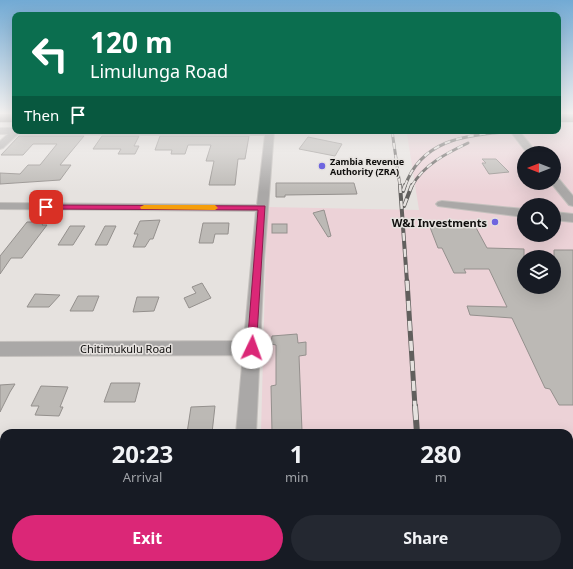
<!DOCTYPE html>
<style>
body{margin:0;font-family:"Noto Sans",sans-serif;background:#242831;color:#f1f3f6;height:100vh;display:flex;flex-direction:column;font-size:15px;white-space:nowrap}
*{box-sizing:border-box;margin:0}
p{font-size:13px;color:#9ea1a6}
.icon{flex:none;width:22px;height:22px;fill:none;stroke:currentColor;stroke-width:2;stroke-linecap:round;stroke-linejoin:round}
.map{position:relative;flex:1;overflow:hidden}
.sheet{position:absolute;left:0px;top:429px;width:573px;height:140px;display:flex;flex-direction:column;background:#171b24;border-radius:12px 12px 0 0;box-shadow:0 4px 16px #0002}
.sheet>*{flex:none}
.banner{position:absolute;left:12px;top:12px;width:549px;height:122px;border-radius:8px;box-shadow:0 4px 16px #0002;background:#0b6e4f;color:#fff;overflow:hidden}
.needle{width:26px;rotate:270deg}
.fabs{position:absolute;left:517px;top:146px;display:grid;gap:8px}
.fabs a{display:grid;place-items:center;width:44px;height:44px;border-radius:50%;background:#171b24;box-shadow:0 4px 16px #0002;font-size:20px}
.pin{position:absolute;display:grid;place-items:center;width:34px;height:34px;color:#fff;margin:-17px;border-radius:8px;box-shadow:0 2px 6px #0006}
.me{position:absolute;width:44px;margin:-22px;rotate:3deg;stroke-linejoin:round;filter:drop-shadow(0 0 3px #0008)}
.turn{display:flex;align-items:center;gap:14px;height:84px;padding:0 12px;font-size:18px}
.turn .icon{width:52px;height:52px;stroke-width:2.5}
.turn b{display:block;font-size:28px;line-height:34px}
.then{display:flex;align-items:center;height:38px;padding:0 12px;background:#0003;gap:8px;font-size:15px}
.eta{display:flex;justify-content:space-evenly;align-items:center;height:68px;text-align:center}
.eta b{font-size:24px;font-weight:700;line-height:28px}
.action{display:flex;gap:8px;margin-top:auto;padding:8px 12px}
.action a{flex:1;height:46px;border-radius:24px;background:#db2777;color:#fff;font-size:16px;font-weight:700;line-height:46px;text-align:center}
.action a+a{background:#242831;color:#f1f3f6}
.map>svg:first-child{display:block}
.commercial{fill:#ecd2d7;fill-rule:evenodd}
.building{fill:#bcb9b5;stroke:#94908d}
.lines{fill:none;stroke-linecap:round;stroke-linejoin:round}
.minor-casing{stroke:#c4c0bd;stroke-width:2}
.highway-casing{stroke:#c4c0bd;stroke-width:2}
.minor{fill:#aaa8a7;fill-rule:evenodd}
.highway{fill:#686562;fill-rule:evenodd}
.rail-far3-casing{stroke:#615f5d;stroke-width:3}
.rail-far2-casing{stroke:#615f5d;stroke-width:4}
.rail-far1-casing{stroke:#615f5d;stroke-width:5}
.rail-casing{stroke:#615f5d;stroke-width:6}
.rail-far3{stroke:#e6e2df;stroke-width:2;stroke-dasharray:6;stroke-linecap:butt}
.rail-far2{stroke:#e6e2df;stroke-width:2.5;stroke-dasharray:8;stroke-linecap:butt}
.rail-far1{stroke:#e6e2df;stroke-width:3.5;stroke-dasharray:10;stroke-linecap:butt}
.rail{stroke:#e6e2df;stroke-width:4.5;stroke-dasharray:14;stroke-linecap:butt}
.route{fill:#db2777;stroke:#8e194d}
.slow{fill:#f59e0b}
.poi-dot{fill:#6e65df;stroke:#e6e2df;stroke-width:1.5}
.labels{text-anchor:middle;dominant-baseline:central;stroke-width:3;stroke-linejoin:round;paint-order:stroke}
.far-poi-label{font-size:9px;font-weight:bold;fill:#0f0e0d;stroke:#e6e2df;text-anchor:start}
.poi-label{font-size:11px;font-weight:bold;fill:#0f0e0d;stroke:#e6e2df;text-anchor:end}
.street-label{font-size:11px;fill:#0f0e0d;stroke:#e6e2df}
</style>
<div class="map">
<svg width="573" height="569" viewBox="0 0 573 569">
<rect width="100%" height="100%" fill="#e6e2df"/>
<g class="commercial">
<path d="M558 113H573V545H569V433H261L267 207 419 210 407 134 399 131H558ZM524 153H554V183H524ZM524 205H554V235H524ZM524 257H554V287H524Z"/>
<path d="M258 565H407L408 569H258Z"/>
</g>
<g class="building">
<path d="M19 136H84L60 165H71L60 180 0 184V173L20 174 28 165H40L57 144H33L23 155H1Z"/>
<path d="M102 136H139L134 146H139L135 154H118L121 149H93Z"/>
<path d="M160 136H249L245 159H238L235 185H209L214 161H206L211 145H188L185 154H171L172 150H155Z"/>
<path d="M308 137 342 144 335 156 299 149Z"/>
<path d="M482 159H496L509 172 489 174 482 163H486Z"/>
<path d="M276 183H354L357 194 285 195V197H276Z"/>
<path d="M324 210 331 236 328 237 313 213Z"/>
<path d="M160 220 153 239H150L145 247H133L138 234H134L140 221Z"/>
<path d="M27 222H44L42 225H47L22 258H11L0 274V256Z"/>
<path d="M428 222 474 224 487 248 524 249V287H554V250H573V405H559L550 389 545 388 512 318 470 315 467 306 507 307 489 269H464L466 273H454L442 248H438Z"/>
<path d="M203 223H229L228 234H215L213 243H199Z"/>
<rect x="272" y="224" width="15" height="9"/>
<path d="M70 226H85L73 245H58Z"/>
<path d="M105 226H116L107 245H95Z"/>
<path d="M202 283 211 298 189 308 184 298 196 293 192 287Z"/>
<path d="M35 294 60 295 49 307H27Z"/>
<path d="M78 296H99L93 311H70Z"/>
<path d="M137 297H159L154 311 133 312Z"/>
<path d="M297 334 298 343 306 342V355L299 356 302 431 272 432 271 386 276 385V345L271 344 272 336Z"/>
<path d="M111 383H140L135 402H104Z"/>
<path d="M15 384 10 392 0 412V385Z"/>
<path d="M41 386 68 387 60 407H63L59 416 35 415 39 406H31Z"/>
<path d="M215 406 212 433H187L191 407Z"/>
</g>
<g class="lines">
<defs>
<g id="minor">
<path d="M0 128H15V131H274L264 260 256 433H236L243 355 0 356V342L244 341 256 211 0 209V203L257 205 265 135 18 134 3 148 0 149V141L8 134H0Z"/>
<path d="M510 131H519L537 153H527Z"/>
<path d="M554 177 558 178 573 196V206L569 205 551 183H554Z"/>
<path d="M442 201 524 209V217L438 206 436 204 438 202Z"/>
<path d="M554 212 573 214V222L554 220Z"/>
<rect x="225" y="565" width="24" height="4"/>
</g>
<g id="highway">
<rect x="0" y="114" width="15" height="8"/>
<rect x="558" y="114" width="15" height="8"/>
</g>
</defs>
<use href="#minor" class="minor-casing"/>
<use href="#highway" class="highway-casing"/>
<use href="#minor" class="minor"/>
<use href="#highway" class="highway"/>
<defs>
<g id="rail-far3">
<path d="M392 131 400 186"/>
<path d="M405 186C421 141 463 135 506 132"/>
<path d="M412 186C423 165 447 153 468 143"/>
</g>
<g id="rail-far2">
<path d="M400 185 407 282"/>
<path d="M403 191 405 185"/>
<path d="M404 206 412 185"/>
</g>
<path id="rail-far1" d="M407 281 415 407"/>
<g id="rail">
<path d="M415 406 417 433"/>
<path d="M425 565 426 569"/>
</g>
</defs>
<use href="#rail-far3" class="rail-far3-casing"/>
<use href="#rail-far2" class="rail-far2-casing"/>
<use href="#rail-far1" class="rail-far1-casing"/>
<use href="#rail" class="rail-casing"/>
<use href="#rail-far3" class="rail-far3"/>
<use href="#rail-far2" class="rail-far2"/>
<use href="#rail-far1" class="rail-far1"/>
<use href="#rail" class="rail"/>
</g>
<linearGradient id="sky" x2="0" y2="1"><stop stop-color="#72aad4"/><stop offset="0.59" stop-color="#f4f2f1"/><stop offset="1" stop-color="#f4f2f1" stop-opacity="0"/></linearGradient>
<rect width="573" height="192" fill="url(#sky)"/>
<path class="route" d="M44 205 265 206 256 351H249L247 348 258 210 46 209 44 208Z"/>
<path class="slow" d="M144 205H215L218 208 215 210 141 209 140 207Z"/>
<g class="poi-dot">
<circle cx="322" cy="166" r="4"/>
<circle cx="495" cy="222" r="4"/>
</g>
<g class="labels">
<g class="far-poi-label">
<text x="330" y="161">Zambia Revenue<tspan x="330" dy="10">Authority (ZRA)</tspan></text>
</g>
<g class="poi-label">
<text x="487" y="222">W&amp;I Investments</text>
</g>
<g class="street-label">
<text x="126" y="348">Chitimukulu Road</text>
</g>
</g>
</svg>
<div class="fabs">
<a><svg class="needle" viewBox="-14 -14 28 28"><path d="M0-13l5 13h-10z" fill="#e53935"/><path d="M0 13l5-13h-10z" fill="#9ea1a6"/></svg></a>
<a><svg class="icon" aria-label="search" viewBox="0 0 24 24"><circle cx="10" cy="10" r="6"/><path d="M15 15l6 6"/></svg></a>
<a><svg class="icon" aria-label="layers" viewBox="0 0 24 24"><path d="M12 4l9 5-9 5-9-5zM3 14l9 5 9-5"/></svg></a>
</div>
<div class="pin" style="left:46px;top:207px;background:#d93025"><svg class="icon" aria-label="arrive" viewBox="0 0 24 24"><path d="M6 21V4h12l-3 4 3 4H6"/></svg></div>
<svg class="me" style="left:252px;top:348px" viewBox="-20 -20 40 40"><circle r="19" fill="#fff"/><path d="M0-13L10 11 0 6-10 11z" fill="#db2777"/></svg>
<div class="banner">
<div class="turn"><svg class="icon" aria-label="left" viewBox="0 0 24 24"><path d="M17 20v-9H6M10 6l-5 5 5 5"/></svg><div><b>120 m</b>Limulunga Road</div></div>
<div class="then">Then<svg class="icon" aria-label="arrive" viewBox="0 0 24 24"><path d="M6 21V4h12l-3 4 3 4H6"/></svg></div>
</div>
<section class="sheet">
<div class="eta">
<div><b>20:23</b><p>Arrival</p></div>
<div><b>1</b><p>min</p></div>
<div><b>280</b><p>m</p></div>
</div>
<div class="action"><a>Exit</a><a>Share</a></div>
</section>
</div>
